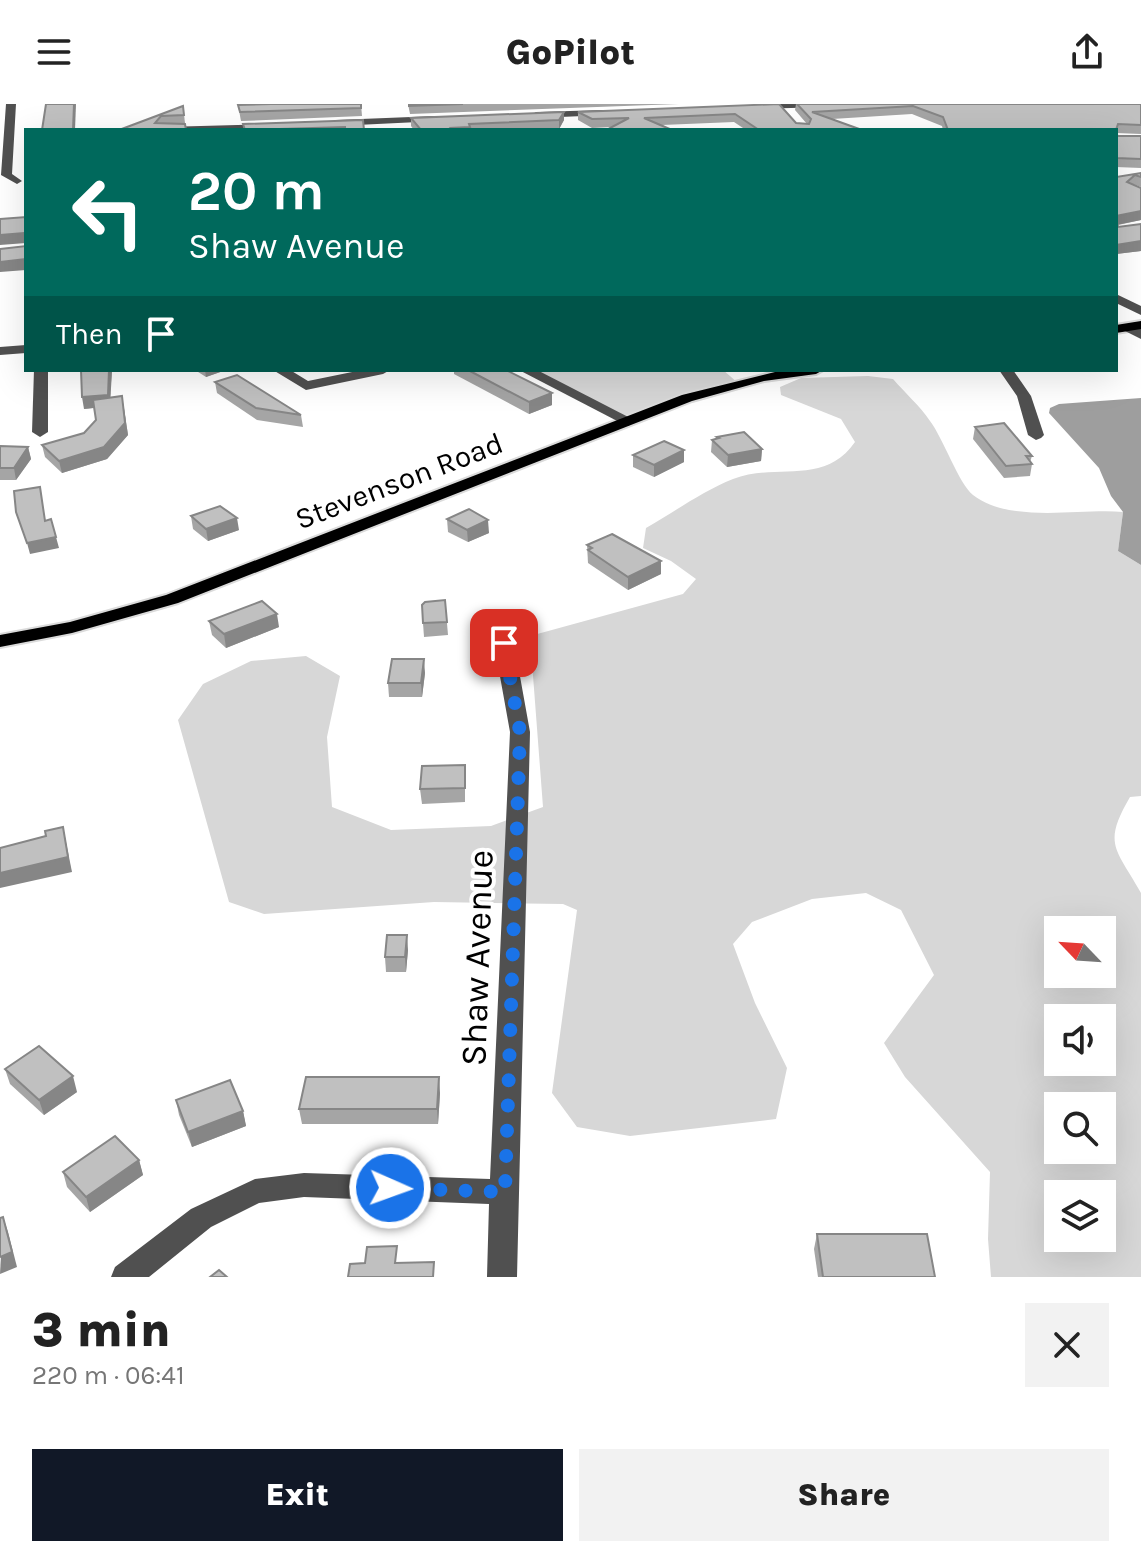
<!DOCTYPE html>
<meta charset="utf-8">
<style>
body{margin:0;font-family:Karla,sans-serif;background:#f2f2f2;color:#222;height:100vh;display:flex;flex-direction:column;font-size:30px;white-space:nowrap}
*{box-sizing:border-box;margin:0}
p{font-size:26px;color:#767676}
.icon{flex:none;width:44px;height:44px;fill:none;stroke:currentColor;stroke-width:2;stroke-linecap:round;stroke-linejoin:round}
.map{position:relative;height:1173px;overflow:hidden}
.side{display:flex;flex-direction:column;background:#fff;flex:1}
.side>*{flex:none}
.guide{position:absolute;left:24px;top:24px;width:1094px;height:244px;border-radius:0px;box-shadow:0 8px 32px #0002;background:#00695c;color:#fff;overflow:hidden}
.needle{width:52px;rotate:295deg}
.controls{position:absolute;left:1044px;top:812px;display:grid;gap:16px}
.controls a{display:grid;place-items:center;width:72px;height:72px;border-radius:0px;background:#fff;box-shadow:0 8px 32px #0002;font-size:40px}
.pin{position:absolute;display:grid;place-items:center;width:68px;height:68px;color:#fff;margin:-34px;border-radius:16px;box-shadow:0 4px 12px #0006}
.me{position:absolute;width:88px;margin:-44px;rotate:92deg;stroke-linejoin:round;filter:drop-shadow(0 0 6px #0008)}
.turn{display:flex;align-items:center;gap:28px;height:168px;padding:0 32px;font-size:36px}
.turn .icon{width:104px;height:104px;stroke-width:2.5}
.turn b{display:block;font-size:56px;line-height:68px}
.then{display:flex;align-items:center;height:76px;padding:0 32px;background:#0003;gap:16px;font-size:30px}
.round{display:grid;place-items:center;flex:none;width:84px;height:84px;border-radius:0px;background:#f2f2f2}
.headline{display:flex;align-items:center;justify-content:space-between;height:136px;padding:0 32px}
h1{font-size:48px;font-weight:800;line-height:60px}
.cta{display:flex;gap:16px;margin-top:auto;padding:16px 32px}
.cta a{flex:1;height:92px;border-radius:0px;background:#111827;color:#fff;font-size:32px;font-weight:800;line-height:92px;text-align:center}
.cta a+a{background:#f2f2f2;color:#222}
header{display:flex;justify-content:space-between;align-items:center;height:104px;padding:0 32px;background:#fff;font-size:36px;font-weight:800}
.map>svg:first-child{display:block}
.green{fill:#d7d7d7;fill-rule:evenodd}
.water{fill:#9e9e9e}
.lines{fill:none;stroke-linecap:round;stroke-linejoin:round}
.major-casing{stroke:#dbdbdb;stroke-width:4}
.minor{fill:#505050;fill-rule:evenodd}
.major{fill:#000;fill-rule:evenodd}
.wall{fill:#a5a5a5}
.shaded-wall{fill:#868686}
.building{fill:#c0c0c0;stroke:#868686;stroke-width:2}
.route{stroke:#1a73e8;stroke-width:14;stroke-dasharray:0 25.2}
.labels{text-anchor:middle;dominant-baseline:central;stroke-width:8;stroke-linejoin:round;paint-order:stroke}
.street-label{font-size:30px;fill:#000;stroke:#fff}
.near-street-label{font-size:36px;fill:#000;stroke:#fff}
</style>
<header><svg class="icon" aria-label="menu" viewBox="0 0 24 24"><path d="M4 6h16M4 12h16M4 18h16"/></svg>GoPilot<svg class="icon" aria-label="share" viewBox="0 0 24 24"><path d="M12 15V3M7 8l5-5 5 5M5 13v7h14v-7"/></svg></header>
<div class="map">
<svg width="1141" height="1173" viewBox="0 0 1141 1173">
<rect width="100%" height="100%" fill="#fff"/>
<g class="green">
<path d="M526 266H723L738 279 628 317Z"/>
<path d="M868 272 893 275C905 289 920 302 930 317 943 334 959 380 973 391 1010 420 1080 404 1123 408L1118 447 1141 461V692L1130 693C1102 741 1116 744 1141 789V1173H991L988 1135 990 1068 905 973 884 939 934 871 901 806 866 789 812 795 752 818 733 840 755 899 787 964 776 1015 630 1032 577 1023 552 989 577 806 563 800 434 798 264 810 229 798 178 616 203 580 251 557 306 552 340 572 327 633 332 703 391 726 491 722 543 703 530 532 683 490 696 475 671 457 643 444 646 424C674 408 703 387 733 375 775 358 824 383 855 338L841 315 781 291 780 283 801 274ZM1058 826H1102V870H1058ZM1058 914H1102V958H1058ZM1058 1002H1102V1046H1058ZM1058 1090H1102V1134H1058Z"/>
</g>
<path class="water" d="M1141 294V461L1118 447 1123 408 1111 392 1099 364 1049 309 1050 304 1059 300Z"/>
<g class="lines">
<defs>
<g id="major">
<path d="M1141 217V225L1116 229V221Z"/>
<path d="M783 266H823L816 270 764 277 692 297 178 499 72 529 0 543V531L70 518 166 491 682 291Z"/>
</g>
</defs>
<use href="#major" class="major-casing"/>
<g class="minor">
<path d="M6 0H16L12 70 22 77 17 80 1 71Z"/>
<path d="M756 0H835L830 3 753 5Z"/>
<path d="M604 6 607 11 536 14 531 11 536 8Z"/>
<path d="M436 12 439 17 336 22 331 19 336 16Z"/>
<path d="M272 20 273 22 268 25 159 26 164 23Z"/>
<path d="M1116 190 1141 202V211L1116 199Z"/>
<path d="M1123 220H1133L1141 225V235L1123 226Z"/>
<path d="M26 241V249L0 251V243Z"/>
<path d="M34 266H48V328L40 333 32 328Z"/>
<path d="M273 266H290L308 277 362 266H390L383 270 306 286Z"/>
<path d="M519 266H537L636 317 628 322 623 320Z"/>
<path d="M999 266H1013L1031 292 1044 331 1041 334 1036 336 1028 331 1017 292Z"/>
<path d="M504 533 514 539 530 628 517 1173H487L489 1100 304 1093 259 1099 211 1123 149 1173H111L115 1163 191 1105 255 1075 304 1069 490 1075 510 628 494 539Z"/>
</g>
<use href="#major" class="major"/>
</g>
<g class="wall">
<path d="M361 0 362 12 241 17 238 1Z"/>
<path d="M408 0H679L410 10Z"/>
<path d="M779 0 796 19 807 20 795 6 796 0H1141V30L1116 29V26H943L942 22 912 10 832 15 862 26H746L734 18 662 21 672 26H610L612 23 592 24 578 16V8Z"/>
<path d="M183 2 185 19 119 26Z"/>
<path d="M411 14 564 16 559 25 414 26 411 22Z"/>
<path d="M363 16 364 26H244L243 20Z"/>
<path d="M1116 30 1118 32H1141V64L1116 63Z"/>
<path d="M1141 69V83L1133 80 1141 84V116L1118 121 1141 147 1116 150V73Z"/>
<path d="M112 266 110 294 124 304 128 331 107 355 62 369 45 353 42 341 84 329 96 316 94 304 84 305Z"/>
<path d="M195 266H226L206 273Z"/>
<path d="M454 266H506L552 301 529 310 454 270Z"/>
<path d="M215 278 301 311 303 323 257 316 217 289Z"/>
<path d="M975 323 1032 352 1030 358 1032 360 1030 372 1004 374 973 335Z"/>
<path d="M717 333 762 345 761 357 727 363 711 348 712 336 717 335Z"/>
<path d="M0 342 28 343 31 355 16 376H0Z"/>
<path d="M684 346V358L654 373 633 363V351Z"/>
<path d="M191 412 239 426 208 437 193 425Z"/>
<path d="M447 415 489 429 468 438 448 428Z"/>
<path d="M587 441 661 470 628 486 588 459Z"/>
<path d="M445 496 448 531 424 533 423 519Z"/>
<path d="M209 517 279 523 226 544 212 531Z"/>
<path d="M425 569 422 593H389L388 579Z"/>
<path d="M465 661V698L422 700 420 685Z"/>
<path d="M408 846 406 868H386L385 853Z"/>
<path d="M5 965 77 988 44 1011 10 980Z"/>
<path d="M440 989 438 1020H302L299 1005Z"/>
<path d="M176 996 243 1007 246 1022 192 1043 179 1011Z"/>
<path d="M139 1056 143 1071 90 1108 67 1083 63 1068Z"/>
<path d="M817 1130 935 1173H818L814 1145Z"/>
</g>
<g class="shaded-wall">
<path d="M74 0H76L75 26H73Z"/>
<path d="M564 8V16L559 25V16Z"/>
<path d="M1141 107V116L1116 121V112Z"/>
<path d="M24 129 26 139 0 141V131Z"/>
<path d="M1141 137V147L1116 150V141Z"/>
<path d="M26 155V166L0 168V158Z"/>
<path d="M109 266H112L110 302 84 305 82 293Z"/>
<path d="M205 266H226L206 273Z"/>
<path d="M552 289V301L529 310V298Z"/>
<path d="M122 292 128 331 107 355 62 369 59 357Z"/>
<path d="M28 343 31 355 16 376 14 364Z"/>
<path d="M762 345 761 357 727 363 728 351Z"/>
<path d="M684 346V358L654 373V361Z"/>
<path d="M237 414 239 426 208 437 206 425Z"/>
<path d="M488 416 489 429 468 438 467 426Z"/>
<path d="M56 433 59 444 30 450 27 439Z"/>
<path d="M661 457V470L628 486V473Z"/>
<path d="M277 510 279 523 226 544 224 530Z"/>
<path d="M424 555 425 569 422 593 421 579Z"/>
<path d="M63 723 72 768 0 784V769Z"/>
<path d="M407 831 408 846 406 868 405 853Z"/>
<path d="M73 972 77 988 44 1011 39 996Z"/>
<path d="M439 973 440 989 438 1020 437 1005Z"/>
<path d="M243 1007 246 1022 192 1043 188 1028Z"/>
<path d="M139 1056 143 1071 90 1108 86 1093Z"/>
<path d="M3 1113 8 1128 17 1163 0 1170Z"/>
</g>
<g class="building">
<path d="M46 0H74L73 26H42Z"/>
<path d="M271 0H361V4L240 8 238 1Z"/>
<path d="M409 0H463L409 2Z"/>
<path d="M779 0 796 19 809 20 811 15 797 0H1141V21L1118 20 1116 26H948L943 13 913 2 812 8 862 26H759L735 10 644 14 672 26H612L610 24 629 14 592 15 578 8Z"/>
<path d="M183 2 184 11 161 12 155 19 185 20 186 26H119Z"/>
<path d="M564 8 559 16 469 20 470 23 451 24 453 26H421L411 14Z"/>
<path d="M363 16 364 26H345V23L245 26 243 20Z"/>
<path d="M1116 30 1118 32H1141V55L1116 54Z"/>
<path d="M1141 69V73L1135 71 1127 78 1141 84V107L1116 112V73Z"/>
<path d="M26 113V131L24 129 0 131V115Z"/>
<path d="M1116 115 1118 123 1141 120V137L1116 141Z"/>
<path d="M26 142V155L0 158V145Z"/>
<path d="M81 266H109L108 291 82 293Z"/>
<path d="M468 266H506L552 289 529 298Z"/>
<path d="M237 271 301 311 256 304 215 278Z"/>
<path d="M122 292 125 319 104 343 59 357 42 341 84 329 96 316 93 296Z"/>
<path d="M1004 319 1032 352H1026L1032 360 1006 362 975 323Z"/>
<path d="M744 328 762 345 728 351 712 336 719 334 717 333Z"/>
<path d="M664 337 684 346 654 361 633 351Z"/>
<path d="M0 342 28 343 14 364H0Z"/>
<path d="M40 383 45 417 51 415 56 433 27 439 16 408 14 387Z"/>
<path d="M220 402 237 414 206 425 191 412Z"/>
<path d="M469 405 488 416 467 426 447 415Z"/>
<path d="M612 430 661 457 628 473 588 446 592 444 587 441Z"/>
<path d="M445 496 447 518 423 519 422 501 425 498Z"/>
<path d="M262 497 277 510 224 530 209 517Z"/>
<path d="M392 555H424L421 579H388Z"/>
<path d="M465 661V684L420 685 422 662Z"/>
<path d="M63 723 68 753 0 769V744L46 732 45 727Z"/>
<path d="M387 831H407L405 853H385Z"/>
<path d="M39 942 73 972 39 996 5 965Z"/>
<path d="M306 973H439L437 1005H299Z"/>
<path d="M230 976 243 1007 188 1028 176 996Z"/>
<path d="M115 1032 139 1056 86 1093 63 1068Z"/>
<path d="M3 1113 12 1148 0 1153V1114Z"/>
<path d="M817 1130H927L935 1173H823Z"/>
<path d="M397 1142 395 1159 434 1158 433 1173H348L350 1160 365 1159 367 1143Z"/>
<path d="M219 1166 227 1173H210Z"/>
</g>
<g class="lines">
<path class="route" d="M390 1084 505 1088 520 628 504 539"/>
</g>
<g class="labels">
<g class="street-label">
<text transform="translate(399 377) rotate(-21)">Stevenson Road</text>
</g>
<g class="near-street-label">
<text transform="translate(477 854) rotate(-88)">Shaw Avenue</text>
</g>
</g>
</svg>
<div class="controls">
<a><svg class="needle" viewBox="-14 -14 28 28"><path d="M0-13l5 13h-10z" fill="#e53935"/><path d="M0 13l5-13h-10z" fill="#767676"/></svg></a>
<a><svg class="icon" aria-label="sound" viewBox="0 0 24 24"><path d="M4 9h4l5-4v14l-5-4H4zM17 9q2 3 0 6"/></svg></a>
<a><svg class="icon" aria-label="search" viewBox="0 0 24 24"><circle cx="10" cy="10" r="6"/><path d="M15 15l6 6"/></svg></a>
<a><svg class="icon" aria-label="layers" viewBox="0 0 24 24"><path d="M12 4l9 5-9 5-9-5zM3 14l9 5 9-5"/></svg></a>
</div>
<div class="pin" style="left:504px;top:539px;background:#d93025"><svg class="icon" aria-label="arrive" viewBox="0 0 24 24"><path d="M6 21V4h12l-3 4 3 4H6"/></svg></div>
<svg class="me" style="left:390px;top:1084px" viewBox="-20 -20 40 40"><circle r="17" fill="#1a73e8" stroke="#fff" stroke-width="3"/><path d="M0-11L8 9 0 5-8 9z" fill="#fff"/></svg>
<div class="guide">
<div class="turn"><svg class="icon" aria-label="left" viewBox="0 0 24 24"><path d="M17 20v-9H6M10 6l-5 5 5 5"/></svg><div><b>20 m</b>Shaw Avenue</div></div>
<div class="then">Then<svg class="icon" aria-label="arrive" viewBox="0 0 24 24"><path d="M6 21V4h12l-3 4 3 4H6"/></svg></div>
</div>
</div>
<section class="side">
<div class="headline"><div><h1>3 min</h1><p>220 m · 06:41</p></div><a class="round"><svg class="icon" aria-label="close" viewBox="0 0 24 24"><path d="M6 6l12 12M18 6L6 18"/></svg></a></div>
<div class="cta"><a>Exit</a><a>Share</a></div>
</section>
